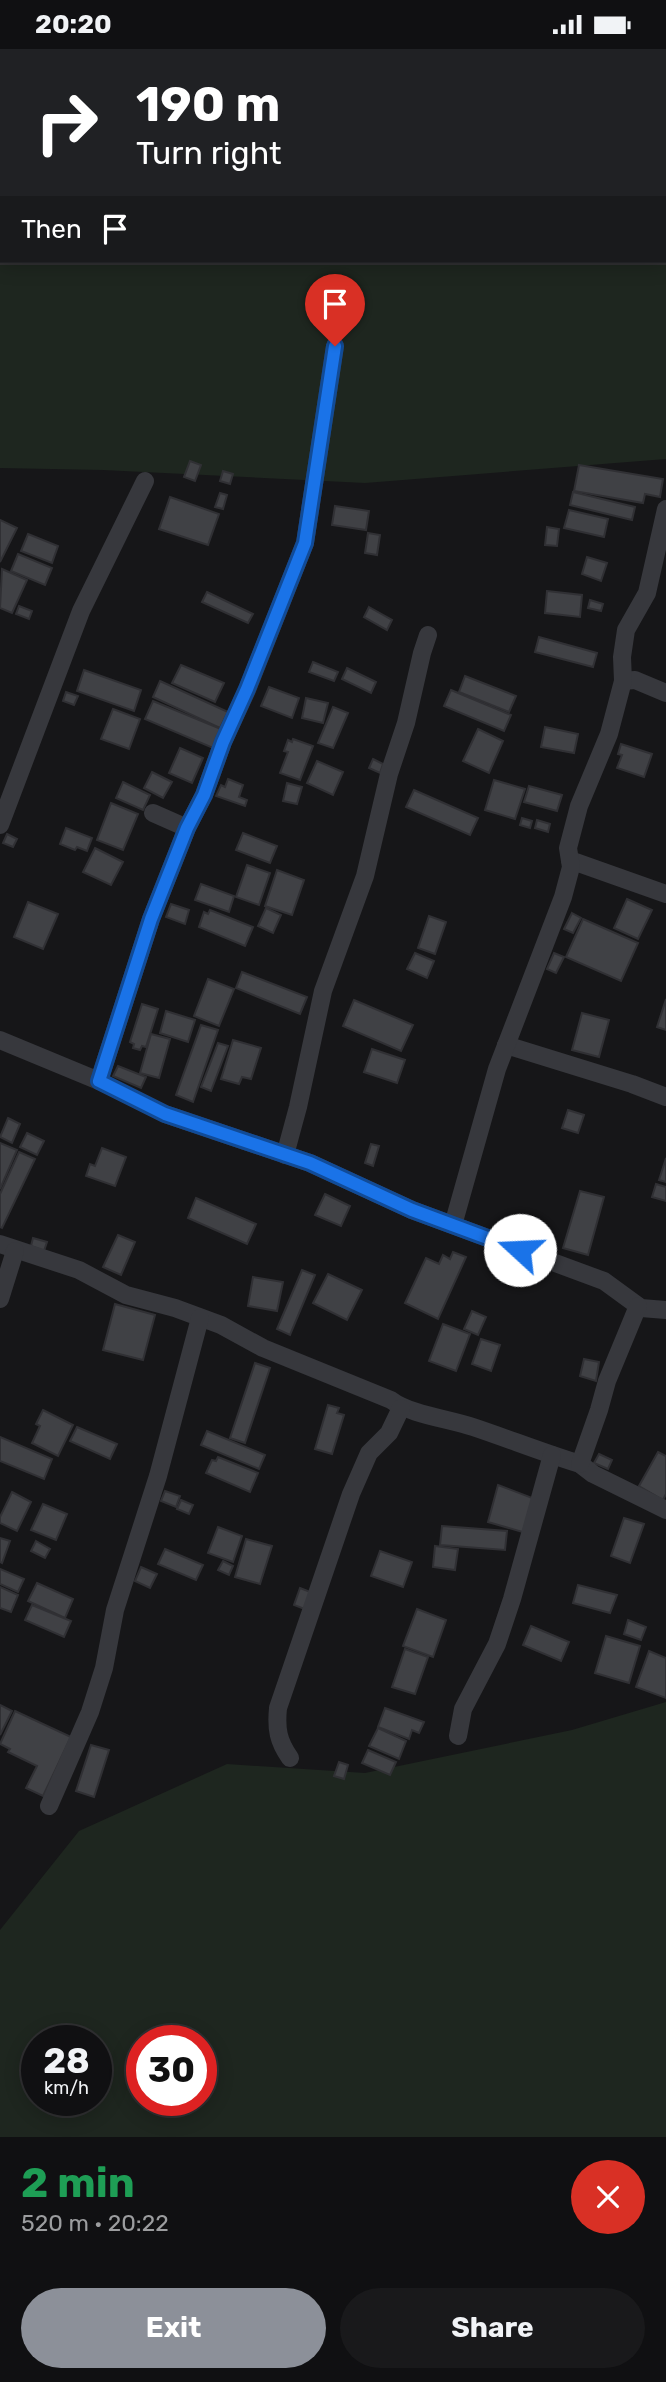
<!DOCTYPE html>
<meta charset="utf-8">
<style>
body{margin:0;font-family:Rubik,sans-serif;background:#19191b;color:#f1f3f6;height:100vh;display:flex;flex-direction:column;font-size:26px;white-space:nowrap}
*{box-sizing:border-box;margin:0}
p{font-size:23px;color:#9c9d9f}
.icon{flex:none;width:38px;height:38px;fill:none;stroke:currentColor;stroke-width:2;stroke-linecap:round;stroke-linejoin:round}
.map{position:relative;height:2088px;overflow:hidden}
.details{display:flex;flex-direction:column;background:#101012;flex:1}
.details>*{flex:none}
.top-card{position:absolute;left:0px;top:0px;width:667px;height:214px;box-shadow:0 4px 18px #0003,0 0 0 2px #303032;background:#202124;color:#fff;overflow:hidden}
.speed{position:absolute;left:21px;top:1976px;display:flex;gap:14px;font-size:35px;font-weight:700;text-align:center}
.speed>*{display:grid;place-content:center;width:91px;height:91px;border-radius:50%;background:#101012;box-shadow:0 4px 18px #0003,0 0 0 2px #303032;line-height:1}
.speed small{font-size:18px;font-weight:400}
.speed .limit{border:10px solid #d22;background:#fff;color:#111}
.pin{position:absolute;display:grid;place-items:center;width:60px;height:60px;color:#fff;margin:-72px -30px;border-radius:50% 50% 50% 0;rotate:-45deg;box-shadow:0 0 7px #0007}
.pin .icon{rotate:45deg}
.me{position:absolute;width:77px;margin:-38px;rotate:290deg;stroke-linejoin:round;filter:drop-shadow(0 0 5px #0008)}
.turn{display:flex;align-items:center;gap:24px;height:147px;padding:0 21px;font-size:32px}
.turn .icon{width:91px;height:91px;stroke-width:2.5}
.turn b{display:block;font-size:49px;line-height:60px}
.then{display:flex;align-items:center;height:66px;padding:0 21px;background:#0003;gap:14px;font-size:26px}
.round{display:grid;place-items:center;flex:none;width:74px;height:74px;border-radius:37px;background:#19191b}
.headline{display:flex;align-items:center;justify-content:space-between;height:119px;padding:0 21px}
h1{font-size:42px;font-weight:700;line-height:52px;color:#1e9e55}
.cta{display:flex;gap:14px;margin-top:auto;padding:14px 21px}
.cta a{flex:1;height:80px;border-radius:42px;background:#8c9099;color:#fff;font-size:28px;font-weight:700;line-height:80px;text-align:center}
.cta a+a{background:#19191b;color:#f1f3f6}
.status{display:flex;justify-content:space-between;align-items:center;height:49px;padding:0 35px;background:#101012;direction:ltr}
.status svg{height:19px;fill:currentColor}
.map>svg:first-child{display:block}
.green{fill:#1e261f;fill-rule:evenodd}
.building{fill:#404145;stroke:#303034;stroke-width:2}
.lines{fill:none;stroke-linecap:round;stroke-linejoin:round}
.minor{stroke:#37383d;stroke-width:18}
.route-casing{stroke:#114b97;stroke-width:18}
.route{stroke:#1a73e8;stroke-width:12}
</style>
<div class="status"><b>20:20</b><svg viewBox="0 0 49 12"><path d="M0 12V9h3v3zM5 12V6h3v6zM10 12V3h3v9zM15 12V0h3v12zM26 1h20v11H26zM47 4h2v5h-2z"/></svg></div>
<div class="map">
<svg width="666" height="2088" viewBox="0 0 666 2088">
<rect width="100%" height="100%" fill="#161618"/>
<g class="green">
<path d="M0 0H666V410L365 434 103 421 0 419ZM2 2H665V212H2Z"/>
<path d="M666 1653V2088H0V1881L79 1782 227 1715 365 1724 572 1681ZM37 1992H96V2051H37ZM142 1992H201V2051H142Z"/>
</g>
<g class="building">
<path d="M190 412 201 416 195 432 184 428Z"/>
<path d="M579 416 663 430 660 448 645 445 643 454 574 442Z"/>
<path d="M223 422 233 425 230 435 220 432Z"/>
<path d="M573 443 635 458 632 471 570 456Z"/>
<path d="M220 444 227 446 223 460 215 458Z"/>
<path d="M170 448 219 465 208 496 159 480Z"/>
<path d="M335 457 369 462 366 481 332 476Z"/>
<path d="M569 461 608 470 604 488 564 479Z"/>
<path d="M0 471 17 479 0 513Z"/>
<path d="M547 478 559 480 557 497 545 496Z"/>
<path d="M368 484 380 486 377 506 365 504Z"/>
<path d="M28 485 58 497 52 514 21 502Z"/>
<path d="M18 505 52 519 45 536 11 522Z"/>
<path d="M587 508 607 514 601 532 582 525Z"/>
<path d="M2 520 27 531 12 564 0 559Z"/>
<path d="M547 542 582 546 580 568 545 564Z"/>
<path d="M207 543 253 565 248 574 202 553Z"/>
<path d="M590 551 603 555 601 562 588 559Z"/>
<path d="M19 557 32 562 29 570 16 565Z"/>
<path d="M369 558 392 571 387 581 364 568Z"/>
<path d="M539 588 597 604 593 618 535 603Z"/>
<path d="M313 613 338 623 334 632 309 623Z"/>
<path d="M181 616 224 634 215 653 172 634Z"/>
<path d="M347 619 376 633 371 644 342 630Z"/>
<path d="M84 621 141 641 134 662 77 642Z"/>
<path d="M465 627 516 647 509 663 459 643Z"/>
<path d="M160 632 228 663 220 679 153 648Z"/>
<path d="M269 638 299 649 292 669 261 657Z"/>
<path d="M451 641 511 666 504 682 444 657Z"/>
<path d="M66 643 78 647 74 656 63 652Z"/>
<path d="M306 649 328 654 323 674 302 669Z"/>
<path d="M153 652 221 680 213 699 145 670Z"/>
<path d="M333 658 348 664 333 699 318 694Z"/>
<path d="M113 660 140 670 129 700 101 690Z"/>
<path d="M545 678 578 685 574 704 541 698Z"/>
<path d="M478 680 503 692 489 724 463 712Z"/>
<path d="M293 690 313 697 300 731 280 724 288 703 284 702 288 691 292 693Z"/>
<path d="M621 695 652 705 644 728 617 719 622 706 618 705Z"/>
<path d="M180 699 203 709 192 734 169 724Z"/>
<path d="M373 710 383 715 380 724 369 719Z"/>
<path d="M317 712 343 723 333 746 307 734Z"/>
<path d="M152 723 172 733 163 749 144 739Z"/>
<path d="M228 730 243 736 239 748 247 751 245 757 216 747 221 736 225 738Z"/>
<path d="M494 731 525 740 515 770 485 761Z"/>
<path d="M123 733 150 746 143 761 116 749Z"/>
<path d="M287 734 302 738 297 755 283 752Z"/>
<path d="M529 737 562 746 557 762 524 753Z"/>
<path d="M414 741 478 769 470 786 406 758Z"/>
<path d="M111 754 138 765 123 801 97 791Z"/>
<path d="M522 769 532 772 530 779 520 776Z"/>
<path d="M537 771 550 775 548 783 535 779Z"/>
<path d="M66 779 92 789 87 802 77 798 75 801 60 795Z"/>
<path d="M243 784 277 797 270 814 236 801Z"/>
<path d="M7 785 17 790 13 798 3 794Z"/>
<path d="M95 799 123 813 111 836 83 823Z"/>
<path d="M247 816 270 824 259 856 236 848Z"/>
<path d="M277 821 304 831 292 866 265 857Z"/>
<path d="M201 835 234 847 229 863 195 851Z"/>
<path d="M627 850 652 861 638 890 614 879Z"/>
<path d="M28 853 58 865 43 900 14 888Z"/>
<path d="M171 855 189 861 185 875 166 868Z"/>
<path d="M266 859 281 866 273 884 258 877Z"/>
<path d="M210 861 253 878 245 897 199 878 204 863 208 865Z"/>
<path d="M572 864 581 869 573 884 564 880Z"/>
<path d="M429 867 446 873 435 905 418 899Z"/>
<path d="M583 870 638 894 621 932 566 908Z"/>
<path d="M415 904 434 912 427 929 407 920Z"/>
<path d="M554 904 564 908 556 924 547 920Z"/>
<path d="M242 923 307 948 300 965 236 939Z"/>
<path d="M208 930 234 940 219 977 194 967Z"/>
<path d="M666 950V981L657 978Z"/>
<path d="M354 951 413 976 401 1002 343 977Z"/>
<path d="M142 955 158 960 146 998 142 997 140 1001 133 999 134 995 130 993Z"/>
<path d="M166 962 195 971 188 993 160 984Z"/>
<path d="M582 964 609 971 599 1008 572 1001Z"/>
<path d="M201 976 218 981 193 1053 176 1046Z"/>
<path d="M151 985 170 990 159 1029 140 1024Z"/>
<path d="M233 991 261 999 251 1030 242 1028 239 1035 221 1030Z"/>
<path d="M218 994 228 997 211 1042 201 1038Z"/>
<path d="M372 1000 405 1011 397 1034 364 1023Z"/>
<path d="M118 1017 146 1028 141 1039 113 1027Z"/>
<path d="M568 1061 584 1066 578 1084 562 1079Z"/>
<path d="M8 1069 20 1075 12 1094 0 1088Z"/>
<path d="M27 1084 44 1092 37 1106 20 1098Z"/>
<path d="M0 1094 17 1101 0 1140Z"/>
<path d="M371 1095 379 1097 373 1117 365 1114Z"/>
<path d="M102 1099 126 1108 115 1137 86 1127 90 1115 95 1117Z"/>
<path d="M19 1103 35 1110 2 1179 0 1178V1145Z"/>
<path d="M666 1109V1133L659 1131Z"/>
<path d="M656 1135 666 1138V1152L652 1148Z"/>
<path d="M580 1142 604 1148 588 1206 563 1199Z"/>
<path d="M325 1145 350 1157 341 1177 315 1166Z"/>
<path d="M196 1149 256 1175 247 1195 188 1169Z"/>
<path d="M118 1186 135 1193 121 1226 103 1218Z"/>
<path d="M33 1189 47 1193 44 1202 31 1197Z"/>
<path d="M453 1203 466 1208 438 1270 405 1254 426 1209 439 1215 443 1206 450 1210Z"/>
<path d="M506 1204 518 1209 514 1220 501 1215Z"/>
<path d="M302 1221 315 1226 290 1286 277 1280Z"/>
<path d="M328 1225 362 1241 347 1271 313 1254Z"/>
<path d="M253 1228 283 1233 277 1262 248 1257Z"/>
<path d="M115 1255 155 1266 143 1311 103 1301Z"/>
<path d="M472 1262 486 1268 478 1286 464 1280Z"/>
<path d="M443 1275 470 1285 456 1322 429 1312Z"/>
<path d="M481 1290 500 1296 491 1322 472 1315Z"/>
<path d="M584 1310 599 1313 596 1332 580 1327Z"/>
<path d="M255 1314 270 1319 245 1394 230 1389Z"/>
<path d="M328 1356 339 1359 337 1364 344 1366 332 1405 315 1400Z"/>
<path d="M43 1361 73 1376 58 1407 32 1394 40 1377 36 1375Z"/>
<path d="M77 1378 117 1395 110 1410 70 1392Z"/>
<path d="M207 1382 265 1406 259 1420 201 1396Z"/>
<path d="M0 1388 52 1410 44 1430 0 1412Z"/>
<path d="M658 1403 666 1407V1445L663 1451 639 1437Z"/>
<path d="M599 1405 612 1411 608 1420 594 1414Z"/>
<path d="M218 1408 258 1424 250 1443 206 1424 212 1411 216 1412Z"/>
<path d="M498 1436 535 1450 526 1484 488 1473Z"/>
<path d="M165 1442 180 1447 176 1458 161 1452Z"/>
<path d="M12 1443 31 1453 17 1482 0 1474V1468Z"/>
<path d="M181 1451 193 1456 189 1465 177 1460Z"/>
<path d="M43 1455 67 1465 56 1491 31 1481Z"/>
<path d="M624 1469 644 1475 630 1514 611 1507Z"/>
<path d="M442 1477 507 1482 505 1501 440 1496Z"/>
<path d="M218 1478 242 1487 233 1513 208 1504Z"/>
<path d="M0 1489 10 1492 2 1514 0 1513Z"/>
<path d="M246 1490 272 1497 260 1535 235 1528Z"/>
<path d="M36 1492 50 1500 45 1509 31 1502Z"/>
<path d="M435 1497 458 1500 455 1521 433 1518Z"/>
<path d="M165 1500 203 1516 196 1531 158 1515Z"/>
<path d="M380 1502 412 1513 403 1538 371 1527Z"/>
<path d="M223 1512 233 1517 229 1526 218 1521Z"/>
<path d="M141 1518 157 1525 150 1539 135 1532Z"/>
<path d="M0 1520 24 1530 18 1543 0 1535Z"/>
<path d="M37 1534 73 1550 65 1569 28 1552Z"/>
<path d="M578 1536 617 1546 610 1564 573 1554Z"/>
<path d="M0 1538 18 1546 11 1563 0 1559Z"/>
<path d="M300 1539 313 1544 307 1561 294 1556Z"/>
<path d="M32 1556 71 1572 64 1588 25 1571Z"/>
<path d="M417 1560 446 1571 433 1608 403 1597Z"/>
<path d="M628 1571 646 1578 641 1591 624 1585Z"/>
<path d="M531 1577 569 1593 561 1612 523 1596Z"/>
<path d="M606 1587 640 1597 629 1634 595 1624Z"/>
<path d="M405 1600 428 1608 415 1645 392 1638Z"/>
<path d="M649 1602 666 1609V1649L636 1638Z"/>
<path d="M0 1656 12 1662 0 1686Z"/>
<path d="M385 1659 424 1673 419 1684 412 1681 409 1690 378 1678Z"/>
<path d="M15 1662 71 1688 43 1747 26 1739 37 1717 8 1703 10 1700 0 1695Z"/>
<path d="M378 1679 406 1692 399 1710 369 1697Z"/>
<path d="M91 1696 109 1701 94 1748 76 1742Z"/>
<path d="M368 1701 396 1713 390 1726 362 1714Z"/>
<path d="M339 1713 348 1716 344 1730 334 1727Z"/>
</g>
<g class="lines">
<g class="minor">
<path d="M623 632 635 631 666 644"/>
<path d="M153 764 187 779"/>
<path d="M0 776 81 562 145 432"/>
<path d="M570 811 666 845"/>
<path d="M0 991 99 1032 165 1065 310 1114 412 1161 604 1232 641 1259 666 1261"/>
<path d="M506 996 632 1035 666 1048"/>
<path d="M99 1032 151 870 187 779 204 746 223 693 247 641 305 494 335 297"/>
<path d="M285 1106 298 1058 323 942 365 827 389 725 406 674 422 604 428 586"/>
<path d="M453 1176 497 1020 563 848 571 818 568 799 579 757 609 685 623 632 622 608 626 581 647 544 666 460"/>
<path d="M0 1195 79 1221 126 1246 175 1259 221 1276 263 1299 391 1351C409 1365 449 1370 473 1378 509 1390 544 1404 580 1415L593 1425 666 1461"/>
<path d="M0 1250 15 1202"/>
<path d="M580 1415 599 1361 607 1332 638 1257"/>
<path d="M458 1687 463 1660 497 1595 512 1550 552 1406"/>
<path d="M290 1709C278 1692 276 1680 278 1659L351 1445 369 1404 389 1384 401 1359"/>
<path d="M49 1757 90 1663 104 1619 115 1561 158 1427 200 1269"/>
</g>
</g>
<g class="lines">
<defs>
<path id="route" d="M335 297 305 494 247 640 223 693 204 746 187 779 151 870 99 1032 165 1065 310 1114 412 1161 520 1201"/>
</defs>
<use href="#route" class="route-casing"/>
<use href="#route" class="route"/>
</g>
</svg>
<div class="speed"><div>28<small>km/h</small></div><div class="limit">30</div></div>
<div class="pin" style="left:335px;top:297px;background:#d93025"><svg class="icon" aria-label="arrive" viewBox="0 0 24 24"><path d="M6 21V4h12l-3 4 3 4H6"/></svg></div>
<svg class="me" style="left:520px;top:1201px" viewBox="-20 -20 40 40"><circle r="19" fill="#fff"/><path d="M0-13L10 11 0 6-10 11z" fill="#1a73e8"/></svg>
<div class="top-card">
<div class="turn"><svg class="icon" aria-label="right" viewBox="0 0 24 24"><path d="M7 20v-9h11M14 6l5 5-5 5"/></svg><div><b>190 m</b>Turn right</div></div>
<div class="then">Then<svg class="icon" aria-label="arrive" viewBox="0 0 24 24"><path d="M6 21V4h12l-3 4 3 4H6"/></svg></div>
</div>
</div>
<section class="details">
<div class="headline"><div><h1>2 min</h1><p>520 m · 20:22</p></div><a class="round" style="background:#d93025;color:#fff"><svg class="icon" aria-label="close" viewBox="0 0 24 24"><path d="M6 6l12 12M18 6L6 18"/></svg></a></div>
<div class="cta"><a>Exit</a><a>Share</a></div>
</section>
